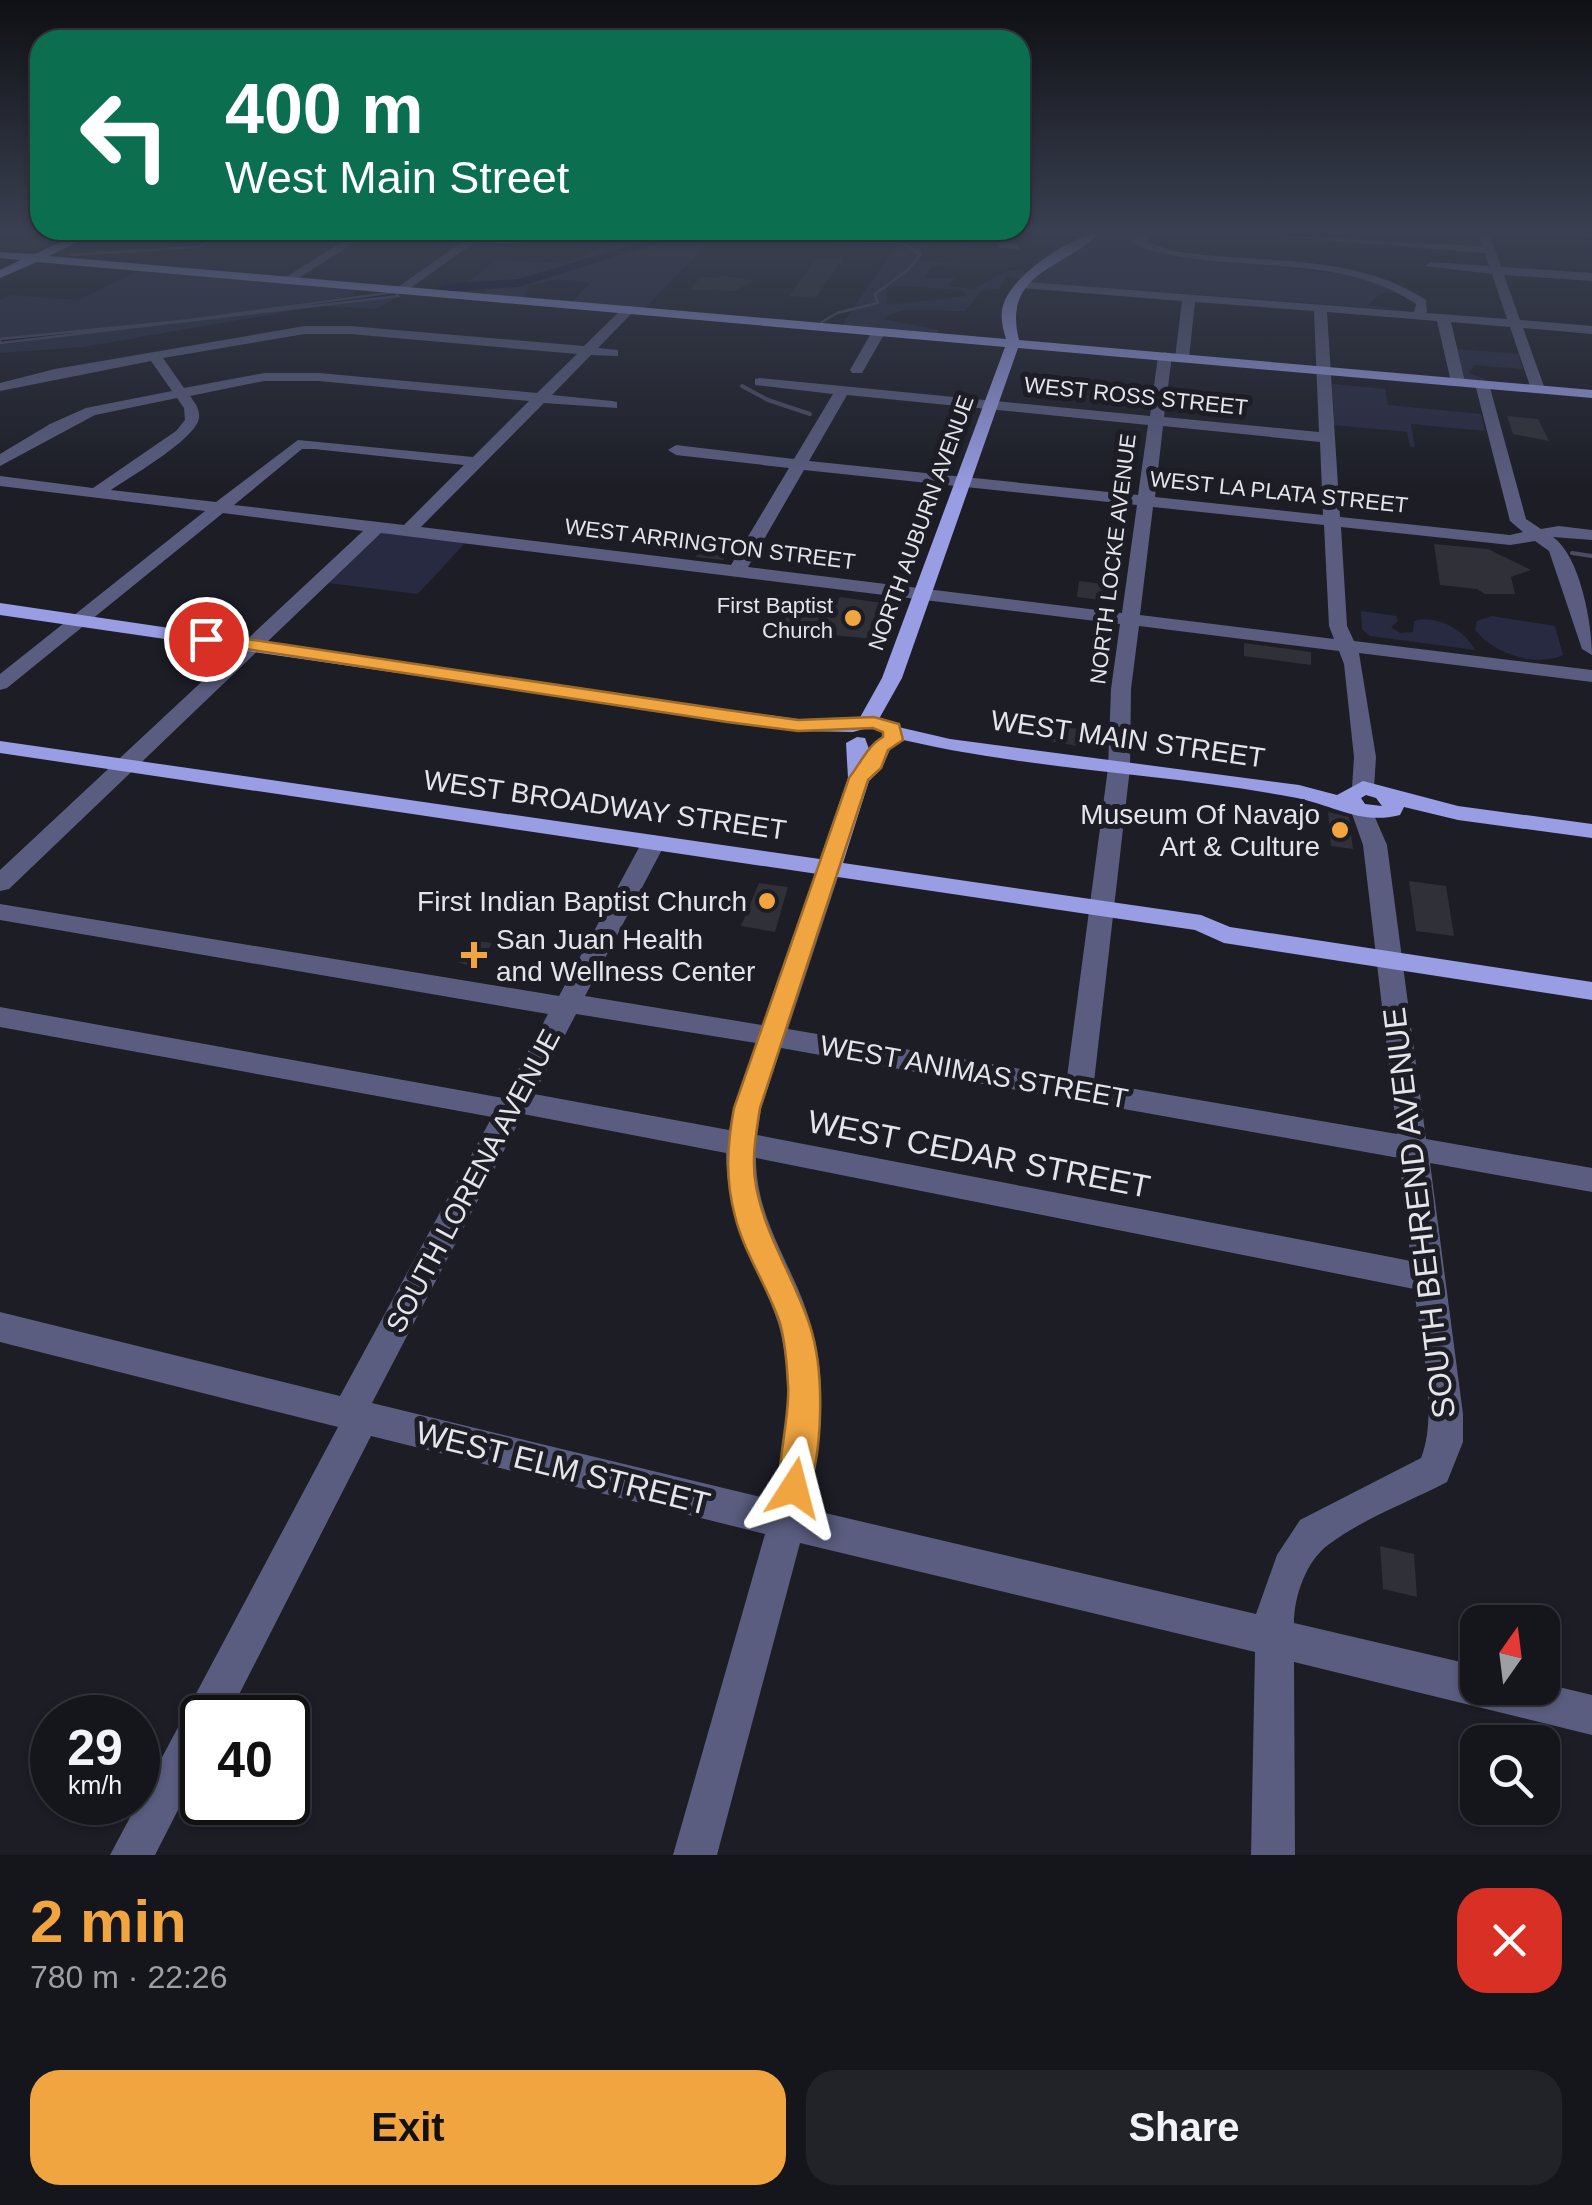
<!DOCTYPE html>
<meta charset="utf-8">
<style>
body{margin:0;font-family:Helvetica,sans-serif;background:#222329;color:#f1f3f6;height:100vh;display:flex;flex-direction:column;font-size:38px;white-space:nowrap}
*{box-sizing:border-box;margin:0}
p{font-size:32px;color:#9d9fa3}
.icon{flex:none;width:55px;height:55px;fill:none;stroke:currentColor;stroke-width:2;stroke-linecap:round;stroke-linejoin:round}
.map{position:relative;height:1855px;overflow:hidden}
.side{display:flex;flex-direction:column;background:#15161c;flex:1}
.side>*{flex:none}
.hud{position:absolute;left:30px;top:30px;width:1000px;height:210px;border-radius:30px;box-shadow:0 2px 8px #0004,0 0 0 2px #34353b;background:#0b6e4f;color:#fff;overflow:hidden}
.needle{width:65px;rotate:14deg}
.controls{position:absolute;left:1460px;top:1605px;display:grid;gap:20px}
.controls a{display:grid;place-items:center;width:100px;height:100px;border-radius:20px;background:#15161c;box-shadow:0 2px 8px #0004,0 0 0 2px #34353b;font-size:50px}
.speed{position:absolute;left:30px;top:1695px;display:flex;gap:20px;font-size:50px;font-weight:700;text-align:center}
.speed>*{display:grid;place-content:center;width:130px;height:130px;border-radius:50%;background:#15161c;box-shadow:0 2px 8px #0004,0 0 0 2px #34353b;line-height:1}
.speed small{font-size:25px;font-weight:400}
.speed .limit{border:5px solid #111;border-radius:15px;background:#fff;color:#111}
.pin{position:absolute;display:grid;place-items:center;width:85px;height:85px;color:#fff;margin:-42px;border:5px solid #fff;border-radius:50%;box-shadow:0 2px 10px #0007}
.me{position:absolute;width:110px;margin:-55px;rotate:9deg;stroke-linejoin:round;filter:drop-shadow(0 0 8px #0008)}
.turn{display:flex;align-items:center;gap:35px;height:210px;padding:0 30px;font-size:45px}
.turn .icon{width:130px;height:130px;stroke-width:2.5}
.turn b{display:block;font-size:70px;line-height:85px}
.round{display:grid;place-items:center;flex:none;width:105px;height:105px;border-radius:30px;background:#222329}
.head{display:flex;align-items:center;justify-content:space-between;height:170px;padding:0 30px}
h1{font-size:60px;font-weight:800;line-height:75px;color:#f1a540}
.cta{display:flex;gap:20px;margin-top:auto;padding:20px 30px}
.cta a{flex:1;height:115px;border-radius:30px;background:#f1a540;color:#111;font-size:40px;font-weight:800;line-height:115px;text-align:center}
.cta a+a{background:#222329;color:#f1f3f6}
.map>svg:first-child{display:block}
.green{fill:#282a41;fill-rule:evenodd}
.water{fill:#0c0a29;stroke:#4d4c63;stroke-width:2.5}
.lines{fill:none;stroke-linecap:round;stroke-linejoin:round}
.stream-far1{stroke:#4d4c63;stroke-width:2.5}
.stream{stroke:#4d4c63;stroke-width:4}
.river{fill:#0c0a29;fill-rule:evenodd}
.building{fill:#2f3038}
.minor{fill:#5a5d7f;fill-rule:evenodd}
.major{fill:#989de4;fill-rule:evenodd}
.route{fill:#f1a540;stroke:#9d6b2a;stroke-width:2.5}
.poi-dot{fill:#f1a540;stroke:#1c1d25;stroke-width:4}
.labels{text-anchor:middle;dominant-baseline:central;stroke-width:10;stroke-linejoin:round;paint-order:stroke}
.far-street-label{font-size:22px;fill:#e4e5eb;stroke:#1c1d25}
.far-poi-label{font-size:22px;fill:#e4e5eb;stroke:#1c1d25;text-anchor:end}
.street-label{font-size:28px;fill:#e4e5eb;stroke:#1c1d25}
.poi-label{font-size:28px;fill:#e4e5eb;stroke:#1c1d25;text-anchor:end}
.near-street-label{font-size:32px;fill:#e4e5eb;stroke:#1c1d25}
</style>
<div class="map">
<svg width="1592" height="1855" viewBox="0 0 1592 1855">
<rect width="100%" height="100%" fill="#1c1d25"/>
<g class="green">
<path d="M491 234H918L913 242 974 248 924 246 916 260 958 264 931 266 924 279 955 278 948 286 972 289C990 282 1009 263 1029 273L1021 279 1007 276 999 289 982 290 965 311C940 312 901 304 883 319L939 330 937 334 842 325 895 247 716 235 645 308 572 302 590 283 556 279 528 286 524 298 484 294 486 289 481 288 524 283 564 268 517 282 464 285 497 259C540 263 584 271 614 235L537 238ZM900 286 962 290 966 296 886 305 887 288Z"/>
<path d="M1098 234H1139L1135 237 1174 255 1359 276 1406 293H1382L1368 305 1413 311 1029 282Z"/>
<path d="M141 269 359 289 352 296 191 320 0 339V300L10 295 79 300Z"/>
<path d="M398 296 377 309 320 306 83 347 0 353V343Z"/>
<path d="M1454 349 1518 354 1523 369 1475 365 1468 373 1487 380 1463 379Z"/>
<path d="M1332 384 1385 389 1388 405 1481 414 1485 431 1411 424 1415 447 1410 446 1407 432 1334 425Z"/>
<path d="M381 533H384L465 543 418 594 328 583Z"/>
<path d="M1361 611 1396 616 1398 621 1391 627 1400 633 1413 632 1414 621C1436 614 1465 630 1475 650L1370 636 1362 629Z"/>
<path d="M1492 616 1555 626 1563 655C1535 668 1493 653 1475 630L1477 621Z"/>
</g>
<path class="water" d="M395 292 398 296 0 343V339L191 320Z"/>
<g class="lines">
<g class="stream-far1">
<path d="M507 234H576"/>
<path d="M752 234 903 244 921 254 909 269 875 294 878 303 837 313 822 322"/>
<path d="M72 255 197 247 225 234"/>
</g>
<g class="stream">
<path d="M742 386 768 400 810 414"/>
<path d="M1572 553 1592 556"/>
</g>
<path class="river" d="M668 234H688L519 287 444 292 437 288 444 284 518 279Z"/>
</g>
<g class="building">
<path d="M44 234 66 236 33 250 0 248V239L26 242Z"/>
<path d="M818 257 843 259 815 298 789 296Z"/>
<path d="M727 276 754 281 735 291 690 289 701 277Z"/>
<path d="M1507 416 1538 419 1549 441 1513 434Z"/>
<path d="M581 520 623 525 608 544 565 539Z"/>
<path d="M707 540 734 543 723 560 696 557Z"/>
<path d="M1434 544 1488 549 1531 570 1511 577 1515 594H1485L1477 589 1440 585Z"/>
<path d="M1079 581 1111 585 1108 601 1077 597Z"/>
<path d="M840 597 890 604 874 639 778 630 788 610 827 615Z"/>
<path d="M1244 643 1311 652V665L1244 656Z"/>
<path d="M1039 724 1088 730 1089 748 1036 739Z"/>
<path d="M1328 812 1349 817 1353 849 1331 846Z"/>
<path d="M1409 881 1446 886 1454 936 1416 931Z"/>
<path d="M759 883 788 887 775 932 741 926Z"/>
<path d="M477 941 492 943 478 968 457 962 467 946 474 947Z"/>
<path d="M1380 1546 1414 1554 1417 1597 1383 1589Z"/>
</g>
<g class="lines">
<g class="minor">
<path d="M355 234H368L291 283 281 280Z"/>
<path d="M397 234H447L523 242 517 245 475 242 402 294 398 287 462 242Z"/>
<path d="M1000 234H1011L1007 243 1019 245V249L999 248 994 239Z"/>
<path d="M1064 234H1094L1096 236 1090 239Z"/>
<path d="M1139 234H1151L1146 242 1174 251C1259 265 1352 251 1426 300L1427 313 1507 319 1492 274 1425 266 1431 262 1489 266 1485 253 1245 234 1482 246 1479 238 1485 235 1491 238 1501 267 1592 273V281L1504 275 1520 320 1592 326V334L1523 328 1545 389 1538 393 1531 389 1510 327 1451 322 1465 382 1458 386 1451 382 1437 321 1327 312 1340 517 1510 535 1523 532 1510 521 1475 384 1482 380 1489 384 1526 519 1541 529 1559 526 1592 530V540L1553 537C1580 556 1592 623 1592 655L1582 649 1549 551 1535 541 1510 545 1341 527 1347 626 1354 641 1592 670V682L1359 653 1376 757 1374 788 1363 795 1352 788 1354 757 1344 664 1339 651 1139 626 1131 689 1130 768 1094 1082 1397 1134 1363 845 1351 811 1362 804 1370 806 1387 845 1426 1139 1592 1168V1192L1430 1163 1463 1414V1442L1447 1482C1409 1502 1362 1519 1328 1545 1306 1561 1294 1597 1294 1623L1478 1666V1688H1542V1683L1592 1695V1735L1294 1662 1295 1855H1251L1255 1652 800 1543 717 1855H673L765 1534 371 1436 227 1718H202V1763L155 1855H110L338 1427 0 1342V1312L340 1396 492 1117 0 1027V1007L503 1098 548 1014 0 920V904L559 996 642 842 654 835 666 842 585 996 762 1025 817 868 829 860 841 868 788 1029 1067 1077 1108 768 1111 689 1120 624 381 533 9 889 0 891V870L363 531 223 513 7 688 0 690V674L205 511 0 486V476L93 488 176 431 185 420 184 408 177 398 95 415 0 466V454L50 424 86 408 172 391 151 361 0 391V383L55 369 305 326H350L584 346 625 306H633V312L598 348 618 350V356L591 355 552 395 612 401 617 402V408L544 403 421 527 731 565 789 468 676 455 668 450 676 445 794 459 833 394 755 385V379L760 378 1150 416 1158 356 1165 352 1172 356 1164 417 1319 432 1314 311 1195 302 1189 358 1182 362 1175 358 1182 301 1021 288 1017 281 1414 312 1416 304C1335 249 1227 277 1137 246L1133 239ZM305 334H350L577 354 537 393 319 373H264L184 388 163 358ZM264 381H319L529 401 473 457 298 440 216 502 111 490C130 477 196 439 199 418 200 409 195 403 190 396ZM847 395 1148 425 1138 495 809 461ZM1163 426 1320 442 1323 515 1155 497ZM302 449H314L464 465 404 525 234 505ZM804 470 1137 505 1122 613 748 567ZM1153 507 1324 525 1329 626 1334 639 1140 615ZM576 1014 756 1043 729 1130 534 1094ZM781 1048 1399 1158 1411 1261 757 1135 761 1109ZM523 1114 726 1153C726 1220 758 1262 778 1323 795 1379 785 1444 773 1500L372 1403ZM756 1158 1414 1289C1420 1338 1439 1413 1421 1458L1300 1520 1277 1555 1256 1614 808 1509C820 1449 829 1385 811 1325 795 1267 756 1222 756 1158Z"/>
<path d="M1579 234H1592V237L1581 236Z"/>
<path d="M874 328 886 331 862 373H852L850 370Z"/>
</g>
<g class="major">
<path d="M79 234H94L49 256 1006 339C1002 325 999 314 1005 300 1016 274 1072 234 1099 234 1062 270 1002 272 1019 340L1592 390V398L1018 348 902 678 875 726 853 732 798 731 0 615V603L706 707 798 719 858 721 882 678 1005 347 37 262 0 278V270L21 260 0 258V252L34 254Z"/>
<path d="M894 726 950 739 1299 785 1337 795 1363 781 1458 806 1592 824V838L1458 820 1404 807 1400 815C1361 825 1335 806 1297 798 1161 772 1021 770 887 736L883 732 887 728ZM1366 795 1376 798 1382 806 1365 804 1361 798Z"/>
<path d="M857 737 865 738 869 749 880 741 891 747 882 768 869 781 843 863 1201 915 1230 927 1592 982V1000L1224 943 1195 930 0 753V741L820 859 848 778 846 743Z"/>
</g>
</g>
<linearGradient id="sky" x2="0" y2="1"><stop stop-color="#0f1014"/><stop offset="0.47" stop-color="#3a4051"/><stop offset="1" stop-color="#3a4051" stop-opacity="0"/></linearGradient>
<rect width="1592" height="493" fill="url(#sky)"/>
<path class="route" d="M206 633 727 710 798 720 874 717 899 724 903 740 888 750 881 768 868 780 760 1108C756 1134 751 1160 756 1186 765 1235 793 1276 809 1323 825 1369 824 1455 805 1499L794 1504 782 1499C773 1477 791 1415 788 1385 787 1365 785 1342 780 1323 768 1287 744 1253 735 1216 725 1179 727 1146 734 1108L849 778C860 764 868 745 883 737V732L873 728 798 731 727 722 200 642 197 639Z"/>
<g class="poi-dot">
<circle cx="853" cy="618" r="10"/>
<circle cx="1340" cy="830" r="10"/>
<circle cx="767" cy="901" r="10"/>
<path d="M469 940h10v10h10v10h-10v10h-10v-10h-10v-10h10z"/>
</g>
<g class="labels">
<g class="far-street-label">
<text transform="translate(1136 396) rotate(6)">WEST ROSS STREET</text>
<text transform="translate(1279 492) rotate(6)">WEST LA PLATA STREET</text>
<text transform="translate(921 523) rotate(-70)">NORTH AUBURN AVENUE</text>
<text transform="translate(710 544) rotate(7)">WEST ARRINGTON STREET</text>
<text transform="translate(1113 559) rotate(-83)">NORTH LOCKE AVENUE</text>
</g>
<g class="far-poi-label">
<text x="833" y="605">First Baptist<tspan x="833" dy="25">Church</tspan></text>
</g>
<g class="street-label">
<text transform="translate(1128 739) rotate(8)">WEST MAIN STREET</text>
<text transform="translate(605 805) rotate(8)">WEST BROADWAY STREET</text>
<text transform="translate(974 1072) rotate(10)">WEST ANIMAS STREET</text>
<text transform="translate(473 1181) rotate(-62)">SOUTH LORENA AVENUE</text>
</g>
<g class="poi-label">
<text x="1320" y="814">Museum Of Navajo<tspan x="1320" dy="32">Art &amp; Culture</tspan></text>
<text x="747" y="901">First Indian Baptist Church</text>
<text x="496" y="939" text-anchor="start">San Juan Health<tspan x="496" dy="32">and Wellness Center</tspan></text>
</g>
<g class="near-street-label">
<text transform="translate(979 1154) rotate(11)">WEST CEDAR STREET</text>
<text transform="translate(1419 1213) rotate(-97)">SOUTH BEHREND AVENUE</text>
<text transform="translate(563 1468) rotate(14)">WEST ELM STREET</text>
</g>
</g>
</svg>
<div class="controls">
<a><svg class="needle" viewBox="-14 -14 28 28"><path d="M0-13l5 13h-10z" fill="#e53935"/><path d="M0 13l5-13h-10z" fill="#9d9fa3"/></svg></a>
<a><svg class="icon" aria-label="search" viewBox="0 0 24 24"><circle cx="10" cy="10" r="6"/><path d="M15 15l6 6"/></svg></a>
</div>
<div class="speed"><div>29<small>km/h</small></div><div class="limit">40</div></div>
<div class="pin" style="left:206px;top:639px;background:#d93025"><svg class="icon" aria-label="arrive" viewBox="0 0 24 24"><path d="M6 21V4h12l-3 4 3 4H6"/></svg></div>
<svg class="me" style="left:794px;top:1488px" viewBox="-20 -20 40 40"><path d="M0-17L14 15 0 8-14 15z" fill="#f1a540" stroke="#fff" stroke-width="4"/></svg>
<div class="hud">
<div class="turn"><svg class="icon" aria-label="left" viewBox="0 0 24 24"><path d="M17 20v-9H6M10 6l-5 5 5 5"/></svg><div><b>400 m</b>West Main Street</div></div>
</div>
</div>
<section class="side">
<div class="head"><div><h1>2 min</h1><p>780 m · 22:26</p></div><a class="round" style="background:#d93025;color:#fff"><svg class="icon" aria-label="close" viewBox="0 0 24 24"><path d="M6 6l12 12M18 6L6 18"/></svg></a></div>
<div class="cta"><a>Exit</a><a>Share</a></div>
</section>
